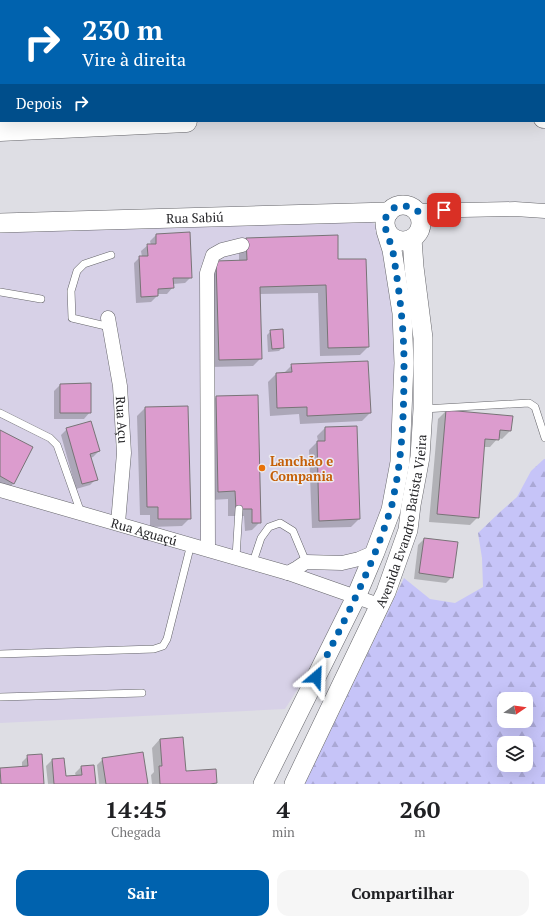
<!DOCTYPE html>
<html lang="pt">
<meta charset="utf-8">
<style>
body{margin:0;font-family:"PT Serif",serif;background:#f6f6f6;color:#202124;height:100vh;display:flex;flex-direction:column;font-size:15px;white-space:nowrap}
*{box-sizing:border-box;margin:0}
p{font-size:13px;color:#757577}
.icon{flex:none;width:22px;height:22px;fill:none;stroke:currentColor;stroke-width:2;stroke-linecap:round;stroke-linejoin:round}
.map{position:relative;height:784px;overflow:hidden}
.drawer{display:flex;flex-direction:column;background:#fff;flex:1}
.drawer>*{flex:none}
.hud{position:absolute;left:0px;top:0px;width:545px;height:122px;box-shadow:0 4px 16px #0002;background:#0062ae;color:#fff;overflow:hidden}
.needle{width:26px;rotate:77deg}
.buttons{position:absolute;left:497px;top:692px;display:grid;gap:8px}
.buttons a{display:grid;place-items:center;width:36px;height:36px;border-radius:8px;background:#fff;box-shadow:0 4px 16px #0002;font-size:20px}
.pin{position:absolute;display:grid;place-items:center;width:34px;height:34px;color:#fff;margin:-17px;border-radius:8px;box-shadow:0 2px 6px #0006}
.me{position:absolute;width:44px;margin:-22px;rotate:26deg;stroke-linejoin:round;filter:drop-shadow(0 0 3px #0008)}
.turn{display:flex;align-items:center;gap:14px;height:84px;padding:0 16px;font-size:18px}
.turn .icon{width:52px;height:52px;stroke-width:2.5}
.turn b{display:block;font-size:28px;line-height:34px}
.then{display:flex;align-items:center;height:38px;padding:0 16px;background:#0003;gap:8px;font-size:15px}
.eta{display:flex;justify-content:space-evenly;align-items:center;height:68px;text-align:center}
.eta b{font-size:24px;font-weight:700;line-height:28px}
.cta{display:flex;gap:8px;margin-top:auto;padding:8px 16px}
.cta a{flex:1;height:46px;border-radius:12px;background:#0062ae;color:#fff;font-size:16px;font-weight:700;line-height:46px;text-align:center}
.cta a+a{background:#f6f6f6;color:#202124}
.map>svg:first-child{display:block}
.commercial{fill:#d7d1e7}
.grass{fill:url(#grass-tufts)}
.forest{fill:url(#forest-firs);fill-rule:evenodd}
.shadow{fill:#0003}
.building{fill:#dc9cce;stroke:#787477}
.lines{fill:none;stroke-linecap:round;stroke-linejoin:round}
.service-casing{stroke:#65656a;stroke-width:8}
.minor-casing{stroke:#65656a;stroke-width:15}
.secondary-casing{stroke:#65656a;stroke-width:20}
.motorway-casing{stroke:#65656a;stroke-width:23}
.service{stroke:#fff;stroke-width:7}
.minor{stroke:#fff;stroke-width:14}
.secondary{stroke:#fff;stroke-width:19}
.motorway{stroke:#fff;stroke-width:22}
.route{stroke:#0062ae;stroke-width:7;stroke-dasharray:0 12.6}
.food-dot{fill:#e8710a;stroke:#ebebf1;stroke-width:1.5}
.labels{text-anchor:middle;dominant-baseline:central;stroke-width:3;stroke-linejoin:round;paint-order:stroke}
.street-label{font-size:13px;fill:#262629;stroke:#ebebf1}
.food-label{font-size:13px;font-weight:bold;fill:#c56008;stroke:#ebebf1;text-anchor:start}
</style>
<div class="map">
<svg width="545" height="784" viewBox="0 0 545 784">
<defs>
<pattern id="grass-tufts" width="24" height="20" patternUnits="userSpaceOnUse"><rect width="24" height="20" fill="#c6c4f8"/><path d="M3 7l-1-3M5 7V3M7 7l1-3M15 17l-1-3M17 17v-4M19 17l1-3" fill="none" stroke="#aaa8d5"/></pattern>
<pattern id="forest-firs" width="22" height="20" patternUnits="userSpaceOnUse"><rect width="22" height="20" fill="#c6c4f8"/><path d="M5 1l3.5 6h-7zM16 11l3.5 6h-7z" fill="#aaa8d5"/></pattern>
</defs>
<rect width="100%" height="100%" fill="#dedee4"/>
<path class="commercial" d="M356 213 386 231 402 313 391 510 356 597 285 709 0 723V223Z"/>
<path class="grass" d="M449 0H545V51H544V1H449Z"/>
<g class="forest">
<rect x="18" y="0" width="431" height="1"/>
<path d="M544 459H545V784H305L404 578 430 599 455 603 483 587 482 558 478 533 500 512 517 497 531 471ZM504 699H526V721H504ZM504 743H526V765H504Z"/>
</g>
<g class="shadow">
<path d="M156 235 191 277 185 283 173 284V287L167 294H157V296L151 302 136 303 134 263 140 257H142L141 251 148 245H151L150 241Z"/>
<path d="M247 239 337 260 368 347 360 355 320 356 318 293 259 294 261 358 253 366 211 367 208 270 239 261V247Z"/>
<path d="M271 331 283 347 279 351 268 352 267 335Z"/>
<path d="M367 362 370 413 362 421 300 424 299 414 270 416 268 382 276 374H283L292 365Z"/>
<path d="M60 385 90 412 84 419H54V391Z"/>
<path d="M216 397 260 522 252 530 245 531 244 516H228V499L211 500 208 405Z"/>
<path d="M145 408 190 518 182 526 150 527V515H140L137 416Z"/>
<path d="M446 411 510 431 502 439 498 438 490 447H484L478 517 470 525 429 522 438 419Z"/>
<path d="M325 428 359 519 351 527 312 528 309 450 318 441 317 436Z"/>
<path d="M67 429 99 451 93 457 90 458 96 479 90 485 76 489 61 435Z"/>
<path d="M0 431 14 483 6 491 0 488Z"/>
<path d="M424 539 452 577 446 583 414 579 418 545Z"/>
<path d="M160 739 185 772 216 783 214 784H152L151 775 154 772 152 748Z"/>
<path d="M28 756 43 784H0L1 769 22 767V762Z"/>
<path d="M63 759 65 778 76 776 75 773 81 767 95 784H48L46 766 52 760Z"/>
<path d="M103 759 147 784H99L97 765Z"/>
</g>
<g class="building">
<path d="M190 232 192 278H173L174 288 158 289V296L141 297 139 256H148L147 244H156V234Z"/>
<path d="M338 235V259H366L369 347 328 348 326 285 260 287 262 359 219 360 216 261 247 260 246 238Z"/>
<path d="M283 329 284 348 272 349 270 330Z"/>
<path d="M368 361 371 413 307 416V407L277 408 276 373 292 372 291 364Z"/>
<path d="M91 383V413H60V384Z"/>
<path d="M258 395 261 523H252V509H236L235 491 218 492 216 396Z"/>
<path d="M188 406 191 519H158V507H147L145 407Z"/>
<path d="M446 410 513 416 511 431 500 430 499 440 485 439 479 518 437 514Z"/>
<path d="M91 421 100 451 90 454 98 480 82 484 66 428Z"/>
<path d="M357 426 360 519 319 521 317 441H325V427Z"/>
<path d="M0 430 33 447 14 484 0 476Z"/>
<path d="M424 538 458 542 453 578 419 573Z"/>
<path d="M183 737 186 771 216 769 217 783 210 784H160L159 766H162L160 739Z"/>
<path d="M143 752 148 784H106L102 758Z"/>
<path d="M42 754 44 784H1L0 768 28 766 27 755Z"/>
<path d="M64 758 66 776 82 775 81 766 94 765 96 784H54L52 759Z"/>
</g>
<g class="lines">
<defs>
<g id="service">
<path d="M0 292 41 299"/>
<path d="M110 327 72 318 71 291 77 271 84 264 111 255"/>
<path d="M423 409 529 403 535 407 545 438"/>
<path d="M0 413 50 438 57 445 81 513"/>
<path d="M236 557 239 509"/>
<path d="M253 562 261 538 269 527 280 523 293 531 306 562"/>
<path d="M0 654 154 649 163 646 167 639 191 544"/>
<path d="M0 697 142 693"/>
</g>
<g id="minor">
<path d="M415 211 515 209 545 211"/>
<path id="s1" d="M108 318 120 386 124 453 118 523"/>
<path id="s2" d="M0 490 288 573 379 605"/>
<path d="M208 549 207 273 213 255 222 250 242 245"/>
<path d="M288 573 297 568 306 562 342 563 359 559 375 552"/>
</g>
<g id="secondary">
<circle cx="403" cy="223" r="18"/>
<path id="s3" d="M0 223 389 212"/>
<path d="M263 784 356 597 375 552 391 510 400 462 404 363 402 313 392 250 386 231"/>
<path id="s4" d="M294 784 386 592 408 530 411 505 420 457 423 409V338L414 267 412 239"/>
</g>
<g id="motorway">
<path d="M544 74H545"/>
<path d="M0 84H1"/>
<path d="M544 117H545"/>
<path d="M0 130 186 121"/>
</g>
</defs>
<use href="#service" class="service-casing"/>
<use href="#minor" class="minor-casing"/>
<use href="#secondary" class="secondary-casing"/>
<use href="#motorway" class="motorway-casing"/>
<use href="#service" class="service"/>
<use href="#minor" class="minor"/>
<use href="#secondary" class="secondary"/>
<use href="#motorway" class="motorway"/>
</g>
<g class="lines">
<path class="route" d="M316 677C343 623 372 569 390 511 393 503 394 493 396 484 403 446 404 403 404 364 404 326 399 289 393 252 391 241 382 228 386 217 390 208 400 203 408 207 411 208 414 210 416 211 425 212 435 210 444 210"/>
</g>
<circle class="food-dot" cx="262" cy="468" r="4"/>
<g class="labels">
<g class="street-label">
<text stroke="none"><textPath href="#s3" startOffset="195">Rua Sabiú</textPath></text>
<text stroke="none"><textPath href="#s1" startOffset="103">Rua Açu</textPath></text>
<text stroke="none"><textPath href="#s4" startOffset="286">Avenida Evandro Batista Vieira</textPath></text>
<text stroke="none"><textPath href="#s2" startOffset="150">Rua Aguaçú</textPath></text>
</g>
<g class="food-label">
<text x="270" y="461">Lanchão e<tspan x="270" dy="15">Compania</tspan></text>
</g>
</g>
</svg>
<div class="buttons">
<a><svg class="needle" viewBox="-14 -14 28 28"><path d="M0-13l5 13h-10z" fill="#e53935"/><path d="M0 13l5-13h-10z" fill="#757577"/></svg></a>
<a><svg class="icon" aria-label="layers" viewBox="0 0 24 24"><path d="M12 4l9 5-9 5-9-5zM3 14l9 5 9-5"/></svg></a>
</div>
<div class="pin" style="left:444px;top:210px;background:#d93025"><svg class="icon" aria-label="arrive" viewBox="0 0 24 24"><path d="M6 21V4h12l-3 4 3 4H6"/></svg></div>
<svg class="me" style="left:316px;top:677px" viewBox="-20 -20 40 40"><path d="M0-17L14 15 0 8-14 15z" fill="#0062ae" stroke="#fff" stroke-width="4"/></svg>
<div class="hud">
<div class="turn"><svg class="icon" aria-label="right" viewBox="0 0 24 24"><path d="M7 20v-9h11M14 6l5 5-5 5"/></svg><div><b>230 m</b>Vire à direita</div></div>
<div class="then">Depois<svg class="icon" aria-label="right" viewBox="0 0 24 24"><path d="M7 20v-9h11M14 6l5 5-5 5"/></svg></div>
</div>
</div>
<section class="drawer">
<div class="eta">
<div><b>14:45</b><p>Chegada</p></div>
<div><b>4</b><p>min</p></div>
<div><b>260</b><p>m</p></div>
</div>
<div class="cta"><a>Sair</a><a>Compartilhar</a></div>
</section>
